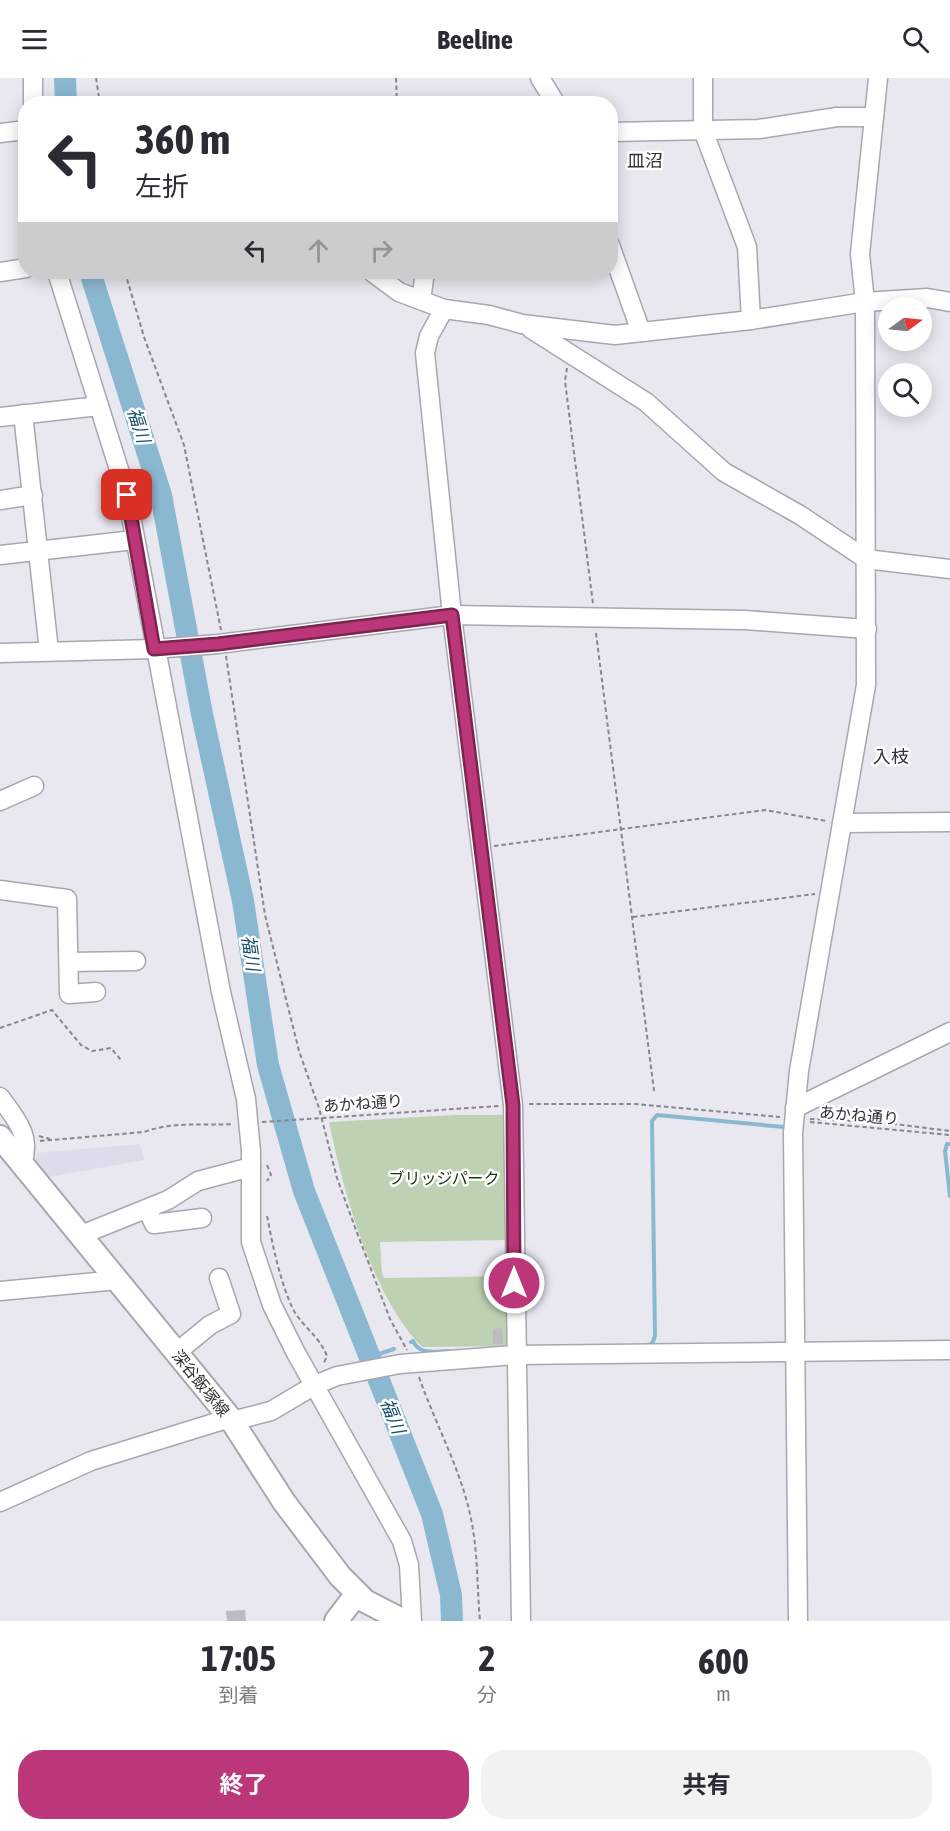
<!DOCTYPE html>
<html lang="ja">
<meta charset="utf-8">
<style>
body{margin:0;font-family:"Asap Condensed","Noto Sans JP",sans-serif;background:#f2f2f3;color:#2b2b33;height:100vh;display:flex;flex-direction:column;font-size:22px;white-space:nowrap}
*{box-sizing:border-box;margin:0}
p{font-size:20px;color:#7c7c81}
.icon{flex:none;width:33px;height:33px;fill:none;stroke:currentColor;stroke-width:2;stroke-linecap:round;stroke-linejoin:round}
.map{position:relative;height:1543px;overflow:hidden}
.details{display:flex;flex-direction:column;background:#fff;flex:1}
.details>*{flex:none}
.guide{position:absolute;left:18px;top:18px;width:600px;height:183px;border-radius:24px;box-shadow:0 3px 15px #0003;background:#fff;color:#2b2b33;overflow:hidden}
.needle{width:39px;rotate:75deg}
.buttons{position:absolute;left:878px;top:219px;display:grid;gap:12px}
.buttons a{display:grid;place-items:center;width:54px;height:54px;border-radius:50%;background:#fff;box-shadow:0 3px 15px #0003;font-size:30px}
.pin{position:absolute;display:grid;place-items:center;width:51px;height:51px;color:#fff;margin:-26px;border-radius:12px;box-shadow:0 3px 9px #0006}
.me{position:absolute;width:66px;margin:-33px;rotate:0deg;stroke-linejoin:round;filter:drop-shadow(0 0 4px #0008)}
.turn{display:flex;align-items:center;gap:21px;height:126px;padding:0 18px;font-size:27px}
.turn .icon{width:78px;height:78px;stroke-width:2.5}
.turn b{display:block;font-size:42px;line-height:51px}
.lanes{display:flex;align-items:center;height:57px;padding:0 18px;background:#0003;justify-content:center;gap:30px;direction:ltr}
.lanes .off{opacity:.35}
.eta{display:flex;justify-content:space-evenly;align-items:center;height:102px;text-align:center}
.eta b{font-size:36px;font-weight:700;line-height:42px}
.button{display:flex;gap:12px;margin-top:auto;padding:12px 18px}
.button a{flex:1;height:69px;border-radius:24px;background:#bc377a;color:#fff;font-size:24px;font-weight:700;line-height:69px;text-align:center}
.button a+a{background:#f2f2f3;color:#2b2b33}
header{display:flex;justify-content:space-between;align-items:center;height:78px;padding:0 18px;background:#fff;font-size:27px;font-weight:700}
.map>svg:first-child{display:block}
.built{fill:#dcdceb}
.green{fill:#bed2b3}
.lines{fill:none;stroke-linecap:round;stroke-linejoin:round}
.stream{stroke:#8bb8d1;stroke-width:4}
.river{stroke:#8bb8d1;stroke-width:22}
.building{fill:#bbbbc3}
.minor-casing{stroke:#a8a7b0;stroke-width:21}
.major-casing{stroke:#a8a7b0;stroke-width:26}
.path{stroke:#87868c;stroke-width:2;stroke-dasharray:4.5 3;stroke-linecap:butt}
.minor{stroke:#fff;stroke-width:18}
.major{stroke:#fff;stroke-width:22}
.route-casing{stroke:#7a244f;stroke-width:15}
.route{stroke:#bc377a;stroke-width:10}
.labels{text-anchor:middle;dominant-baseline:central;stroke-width:5;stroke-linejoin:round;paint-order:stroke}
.street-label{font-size:16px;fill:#333337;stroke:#fff}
.park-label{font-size:16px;fill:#1b3309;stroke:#fff}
.neighbourhood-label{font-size:18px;fill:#333337;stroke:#fff}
.water-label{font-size:18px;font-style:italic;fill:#17506b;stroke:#fff}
</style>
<header><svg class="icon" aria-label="menu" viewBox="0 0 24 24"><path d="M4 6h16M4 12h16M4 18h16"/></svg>Beeline<svg class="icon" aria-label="search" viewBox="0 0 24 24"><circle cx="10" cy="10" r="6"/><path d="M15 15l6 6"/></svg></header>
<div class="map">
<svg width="950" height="1543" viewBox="0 0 950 1543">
<rect width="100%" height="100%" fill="#e9e8f1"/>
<path class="built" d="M140 1066 144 1082 44 1100 36 1091V1075Z"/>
<path class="green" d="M455 1037H507L509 1162 380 1164 382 1195 384 1200 510 1198 511 1268 422 1269C372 1219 343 1112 329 1044Z"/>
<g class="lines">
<g class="stream">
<path d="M950 1066H947L945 1073 950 1118"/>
<path d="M411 1264 413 1263C420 1278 436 1273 450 1273"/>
<path d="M647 1267 652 1266 655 1258 652 1043 657 1037 784 1049"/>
<path d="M370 1279 394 1271"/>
</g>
<g class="river">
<path d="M65 0 66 26"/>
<path d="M90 194 161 417 202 636 243 823 268 987 304 1113 432 1436 451 1517 452 1543"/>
</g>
</g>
<g class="building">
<path d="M502 1250 503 1266H493V1251Z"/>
<path d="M245 1532 246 1543H227L226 1533Z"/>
</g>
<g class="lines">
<defs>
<g id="minor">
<path d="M33 0V26"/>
<path d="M540 0 556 26"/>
<path d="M703 0V52L747 169 751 242"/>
<path d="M610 54 759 51 837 39H874"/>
<path d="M0 55 26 52"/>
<path d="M610 167 641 254"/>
<path d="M0 194 26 190"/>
<path d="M57 194 127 417 221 914 246 1021 251 1073V1164L272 1227 296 1275 402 1463 409 1487 412 1543"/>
<path d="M372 194 399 214 444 231 489 237 522 246 615 257 751 242 865 224 927 220 950 224"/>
<path d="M421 222 425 194"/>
<path d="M444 231 429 258 425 275 452 537 513 1027 521 1543"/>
<path d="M531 251 646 324 724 394 800 437 866 481 950 491"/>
<path d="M23 336 49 573"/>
<path d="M0 339 99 328"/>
<path d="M0 422 33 417"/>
<path d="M0 477 134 462"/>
<path d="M0 575 154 571 218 566 452 537 745 542 867 551"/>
<path d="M0 723 34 708"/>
<path d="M842 745 950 744"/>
<path d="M0 812 67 821 69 916 96 914"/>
<path d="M69 884 136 883"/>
<path d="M0 1019C16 1041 32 1058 22 1086"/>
<path d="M795 1030 950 954"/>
<path d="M147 1131 154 1146 202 1140"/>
<path d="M81 1157 168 1122 198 1103 251 1089"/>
<path d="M0 1213 118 1202"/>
<path d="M177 1274 210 1247 231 1236 219 1200"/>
<path d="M232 1343 271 1333 315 1307 337 1298 400 1286 515 1277 950 1272"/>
<path d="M0 1424 91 1383 230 1340"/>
<path d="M798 1543 793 1055 799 993 866 607 865 224 860 176 878 0"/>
</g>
<g id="major">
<path d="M0 1059 230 1340 284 1424 340 1498 365 1523 404 1543"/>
<path d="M336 1543 356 1517"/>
</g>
</defs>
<use href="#minor" class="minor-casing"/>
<use href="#major" class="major-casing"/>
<g class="path">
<path d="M96 0 100 26"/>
<path d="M396 0 397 26"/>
<path d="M125 194 144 259 184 367 221 552"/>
<path d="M567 290 565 303 593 526"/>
<path d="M596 555 654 1013"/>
<path d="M226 578 265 837 299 973 319 1030 337 1100 356 1152 390 1241 407 1272"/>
<path d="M494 768 765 732 827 743"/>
<path d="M633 839 815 816"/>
<path d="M0 950 52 932 81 967 92 973 111 970 121 982"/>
<path d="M529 1026H635L780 1039"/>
<path d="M810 1041 879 1044 950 1053"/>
<path d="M262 1044 499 1028"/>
<path d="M810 1044 950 1057"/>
<path d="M39 1058 50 1061"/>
<path d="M40 1063 144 1054C174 1043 202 1048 233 1046"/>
<path d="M267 1087 271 1097 267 1103"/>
<path d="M267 1138C273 1168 279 1200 292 1229 301 1248 318 1256 327 1278L323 1287"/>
<path d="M419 1299C436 1348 463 1395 472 1446 478 1478 477 1511 480 1543"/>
</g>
<use href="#minor" class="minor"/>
<use href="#major" class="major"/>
</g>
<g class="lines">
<defs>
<path id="route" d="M127 417 154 571 218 566 452 537 513 1027 514 1205"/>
</defs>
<use href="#route" class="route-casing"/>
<use href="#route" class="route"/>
</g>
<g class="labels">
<g class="street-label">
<text transform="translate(363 1025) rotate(-4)">あかね通り</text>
<text transform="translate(859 1037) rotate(5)">あかね通り</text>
<text transform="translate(201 1305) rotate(51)">深谷飯塚線</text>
</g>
<g class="park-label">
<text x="444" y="1100">ブリッジパーク</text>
</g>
<g class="neighbourhood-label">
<text x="645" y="82">皿沼</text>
<text x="891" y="678">入枝</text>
</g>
<g class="water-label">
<text transform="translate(139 347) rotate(72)">福川</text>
<text transform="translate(251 875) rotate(81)">福川</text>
<text transform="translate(393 1338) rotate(68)">福川</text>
</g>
</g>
</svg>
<div class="buttons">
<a><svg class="needle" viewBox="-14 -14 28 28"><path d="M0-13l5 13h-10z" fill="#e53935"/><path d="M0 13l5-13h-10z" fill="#7c7c81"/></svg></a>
<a><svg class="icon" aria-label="search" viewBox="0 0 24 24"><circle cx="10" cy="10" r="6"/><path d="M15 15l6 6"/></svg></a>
</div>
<div class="pin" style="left:127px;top:417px;background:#d93025"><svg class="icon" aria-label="arrive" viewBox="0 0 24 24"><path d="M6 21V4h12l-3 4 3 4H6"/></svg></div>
<svg class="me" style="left:514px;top:1205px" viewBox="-20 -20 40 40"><circle r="17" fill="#bc377a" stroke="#fff" stroke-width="3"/><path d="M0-11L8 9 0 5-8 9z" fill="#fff"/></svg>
<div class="guide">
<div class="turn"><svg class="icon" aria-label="left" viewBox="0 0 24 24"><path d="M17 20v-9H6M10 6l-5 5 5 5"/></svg><div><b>360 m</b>左折</div></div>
<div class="lanes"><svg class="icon" aria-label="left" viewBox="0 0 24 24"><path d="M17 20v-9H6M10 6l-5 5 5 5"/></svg><svg class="icon off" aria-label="ahead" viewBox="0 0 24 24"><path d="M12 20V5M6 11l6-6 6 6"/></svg><svg class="icon off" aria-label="right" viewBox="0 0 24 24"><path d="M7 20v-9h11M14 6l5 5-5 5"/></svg></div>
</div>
</div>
<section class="details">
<div class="eta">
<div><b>17:05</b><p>到着</p></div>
<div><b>2</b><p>分</p></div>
<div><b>600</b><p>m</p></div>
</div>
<div class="button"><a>終了</a><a>共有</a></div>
</section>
